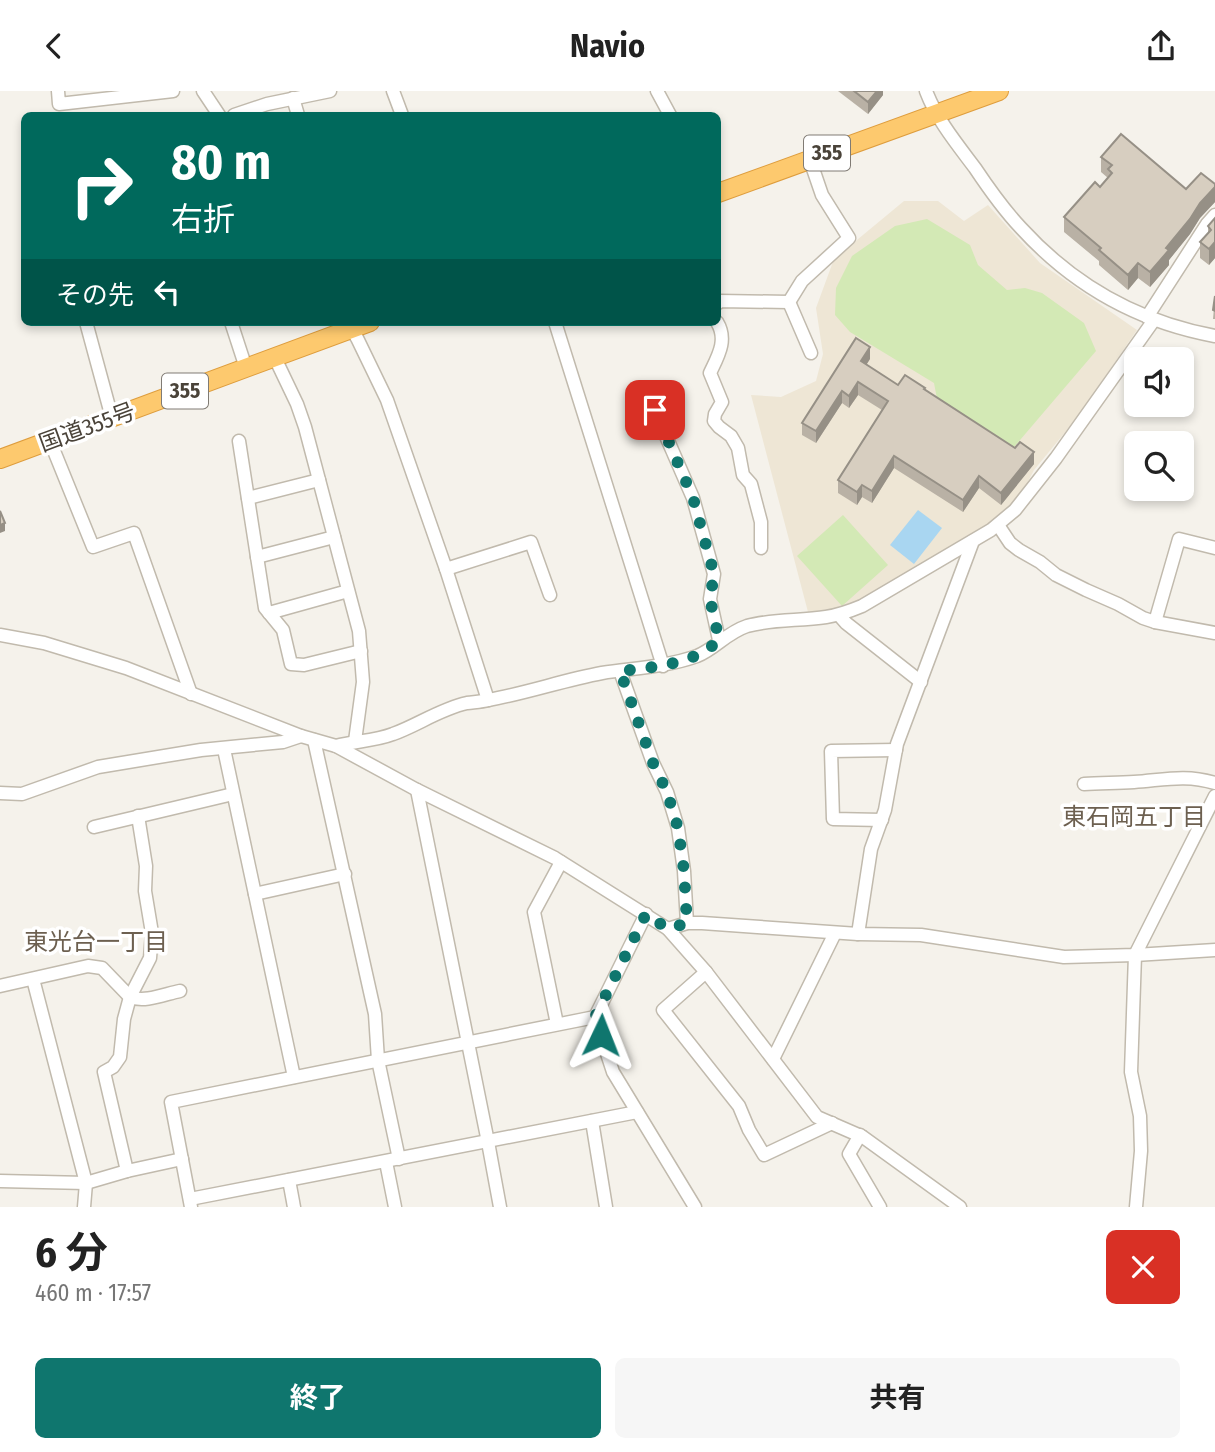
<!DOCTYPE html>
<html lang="ja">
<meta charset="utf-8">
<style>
body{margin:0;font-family:"Fira Sans Condensed","Noto Sans JP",sans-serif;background:#f6f6f6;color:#222;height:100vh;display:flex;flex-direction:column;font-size:26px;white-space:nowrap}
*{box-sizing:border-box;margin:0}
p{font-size:23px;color:#767676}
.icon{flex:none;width:38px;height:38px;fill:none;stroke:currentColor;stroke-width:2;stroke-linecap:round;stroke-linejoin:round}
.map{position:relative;height:1116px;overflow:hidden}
.panel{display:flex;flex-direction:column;background:#fff;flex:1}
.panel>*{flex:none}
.top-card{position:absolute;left:21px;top:21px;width:700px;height:214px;border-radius:10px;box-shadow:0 4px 10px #0003;background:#00695c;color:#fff;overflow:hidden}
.fabs{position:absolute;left:1124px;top:256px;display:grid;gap:14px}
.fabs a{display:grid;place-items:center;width:70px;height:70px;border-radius:10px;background:#fff;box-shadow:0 4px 10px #0003;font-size:35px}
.pin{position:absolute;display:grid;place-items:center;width:60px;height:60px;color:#fff;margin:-30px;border-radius:14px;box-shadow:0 4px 10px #0006}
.me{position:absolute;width:77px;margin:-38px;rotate:2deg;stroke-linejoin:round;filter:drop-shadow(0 0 5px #0008)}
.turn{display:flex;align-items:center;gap:24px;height:147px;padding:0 35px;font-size:32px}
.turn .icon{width:91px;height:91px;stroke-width:2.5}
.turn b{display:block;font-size:49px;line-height:60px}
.then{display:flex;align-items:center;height:66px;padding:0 35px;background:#0003;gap:14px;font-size:26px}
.round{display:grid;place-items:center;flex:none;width:74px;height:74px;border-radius:10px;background:#f6f6f6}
.headline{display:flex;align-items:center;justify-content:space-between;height:119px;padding:0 35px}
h1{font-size:42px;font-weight:700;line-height:52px}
.button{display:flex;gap:14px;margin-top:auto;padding:14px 35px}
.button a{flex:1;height:80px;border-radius:10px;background:#0f766e;color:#fff;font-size:28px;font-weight:700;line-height:80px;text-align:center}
.button a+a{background:#f6f6f6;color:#222}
header{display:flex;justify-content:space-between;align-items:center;height:91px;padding:0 35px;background:#fff;font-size:32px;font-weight:700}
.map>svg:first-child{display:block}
.education{fill:#eee6d5}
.green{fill:#d3e9b5}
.water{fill:#a9d6f1}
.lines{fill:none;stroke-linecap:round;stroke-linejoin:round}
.minor-casing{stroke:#c1baad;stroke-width:15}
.highway-casing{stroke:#de9d3d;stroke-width:20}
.minor{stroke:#fff;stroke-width:12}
.highway{stroke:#fdc96e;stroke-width:18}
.wall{fill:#b9b1a5}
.shaded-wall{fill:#969086}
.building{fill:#d7cec0;stroke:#969086;stroke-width:2}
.route{stroke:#0f766e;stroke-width:12;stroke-dasharray:0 21.6}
.labels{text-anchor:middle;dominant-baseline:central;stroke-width:7;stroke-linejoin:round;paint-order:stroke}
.shield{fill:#fff;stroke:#807b74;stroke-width:2}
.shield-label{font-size:21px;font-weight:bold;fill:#4a4339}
.street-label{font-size:23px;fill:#4a4339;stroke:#fff}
.neighbourhood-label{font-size:24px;fill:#6d6050;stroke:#fff}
</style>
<header><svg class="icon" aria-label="back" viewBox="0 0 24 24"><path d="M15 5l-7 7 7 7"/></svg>Navio<svg class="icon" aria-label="share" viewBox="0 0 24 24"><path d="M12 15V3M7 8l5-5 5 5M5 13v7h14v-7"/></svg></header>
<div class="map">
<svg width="1215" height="1116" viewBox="0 0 1215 1116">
<rect width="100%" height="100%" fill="#f5f2eb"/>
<path class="education" d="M904 110H938L964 130 988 114 1040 172 1137 239 1076 328 1034 379 1018 410 987 438 881 503 844 517 808 521 751 304 781 306 816 290 823 263 816 217 834 168Z"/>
<g class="green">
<path d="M927 128 970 154 978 174 1007 199 1025 197 1042 202 1084 232 1096 260 1014 356 938 313 934 292 850 241 835 224 836 197 852 165 895 135Z"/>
<path d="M843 424 888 474 842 515 797 465Z"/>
</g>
<path class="water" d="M918 419 942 437 914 473 890 454Z"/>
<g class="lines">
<defs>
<g id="minor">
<path d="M58 0 59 13 173 0"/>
<path d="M203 0 219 24"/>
<path d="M393 0 402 24"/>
<path d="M657 0 670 24"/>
<path d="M926 0C937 29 957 53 975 77 989 98 1004 119 1021 137 1073 194 1139 231 1215 245"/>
<path d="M293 7 298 24"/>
<path d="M234 24 267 13 330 0"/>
<path d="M789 211 802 190 849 147 822 104 810 69"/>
<path d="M789 211 811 262"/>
<path d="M718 212 719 210 789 211"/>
<path d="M1147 226 1207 133 1215 124"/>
<path d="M86 231 112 327"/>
<path d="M231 231 246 277"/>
<path d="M347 231 357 247 387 309 446 478 488 609"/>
<path d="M555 231 663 575"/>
<path d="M717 231C728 249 718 265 710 282L722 311 715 323 714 330 719 336 731 345 738 357 743 384 751 393 761 431V457"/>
<path d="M275 267 297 313 305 336 359 540 363 591 355 650"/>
<path d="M645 297 693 407 714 483 710 508 719 549"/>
<path d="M50 350 93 456 134 442 191 603"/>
<path d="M239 350 265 517 283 539 291 573 304 574 361 560"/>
<path d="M248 407 319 389"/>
<path d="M998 434 1010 452 1019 459 1040 471 1056 484 1086 499 1118 513 1143 527 1155 531 1215 542"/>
<path d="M257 466 334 446"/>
<path d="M446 478 531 451 550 504"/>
<path d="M269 522 348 500"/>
<path d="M839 524 846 532 921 591"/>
<path d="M1155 531 1179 448 1215 457"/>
<path d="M0 544 44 552 126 577 301 645 336 655 417 699 555 767 668 838 706 881 817 1026 863 1046 960 1116"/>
<path d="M620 580 653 672 667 701 678 737 684 780 687 832"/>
<path d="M314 649 375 923 378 969 399 1068"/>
<path d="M336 655C355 650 375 650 393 643 418 634 440 618 467 612 474 611 481 611 488 609 527 602 564 589 602 582 634 577 666 576 697 565 715 558 726 542 747 535 772 528 800 530 826 526 839 524 850 520 862 515L991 439 1015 419 1056 367 1154 229"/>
<path d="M224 658 294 986"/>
<path d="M1084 693C1101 692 1117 692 1134 691 1164 689 1185 683 1215 692"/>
<path d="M417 699 488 1051 500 1116"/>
<path d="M0 702 22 703 98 676 201 659 283 651 301 645"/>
<path d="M882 729 833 728 831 660 896 659"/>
<path d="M94 736 233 703"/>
<path d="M255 803 345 783"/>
<path d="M646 823 595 926 613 981 695 1116"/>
<path d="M668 838 687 832H702L858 843 921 844 1064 866 1135 864 1215 859"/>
<path d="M858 843 871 758 885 719 897 653 973 450"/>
<path d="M706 881 663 919 739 1015 749 1039 764 1064 832 1032"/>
<path d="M33 888 86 1092 84 1116"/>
<path d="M0 895 88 875 102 877 130 906C145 912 165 903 180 900"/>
<path d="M557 933 534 821 561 771"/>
<path d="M773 968 835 842"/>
<path d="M592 1030 606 1116"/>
<path d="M860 1044 849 1063 880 1116"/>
<path d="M386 1071 395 1116"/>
<path d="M127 1080 104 981 113 976 120 966 124 928 130 906 150 867 152 842 145 800 146 775 138 725"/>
<path d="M289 1089 294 1116"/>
<path d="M0 1090 86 1092 127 1080 182 1068"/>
<path d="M190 1108 637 1021"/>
<path d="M191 1116 171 1011 595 926"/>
<path d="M1136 1116 1141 1060 1140 1025 1131 981 1135 864 1215 705"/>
</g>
<g id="highway">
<path d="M718 102 999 0"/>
<path d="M0 368 370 231"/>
</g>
</defs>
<use href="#minor" class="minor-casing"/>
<use href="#highway" class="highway-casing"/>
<use href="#minor" class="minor"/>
<use href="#highway" class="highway"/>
</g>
<g class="wall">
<path d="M838 0H883V4L868 23Z"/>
<path d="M1101 66 1186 98 1215 93V111L1200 127 1190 143 1169 169V174L1150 196 1138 187 1128 199 1099 174V170L1064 141V126L1100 96 1108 87 1101 81Z"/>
<path d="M1215 127V167L1209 174 1200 167V151L1208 143V135Z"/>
<path d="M1215 205V228H1213Z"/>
<path d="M870 268 866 274 898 294 925 299 1034 373 1001 414 979 397 963 421 894 377 872 412 862 406 857 414 838 402V389L882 319 858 304 849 317 842 312 816 352 802 344V332Z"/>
</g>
<g class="shaded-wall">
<path d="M877 0H883V4L868 23V11Z"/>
<path d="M1215 96V111L1200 127 1190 143 1169 169V174L1150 196V181L1166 157 1200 112Z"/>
<path d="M1215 151V167L1209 174V158Z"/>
<path d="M1138 172V187L1128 199V184Z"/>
<path d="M870 256V268L861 282V270Z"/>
<path d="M858 291V304L849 317V305Z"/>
<path d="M842 300V312L816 352V340Z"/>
<path d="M1034 361V373L1001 414V402Z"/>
<path d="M894 365V377L872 412V400Z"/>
<path d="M979 385V397L963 421V409Z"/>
<path d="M862 394V406L857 414V401Z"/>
<path d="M5 432V440L0 442V434Z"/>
</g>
<g class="building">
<path d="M854 0H877L868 11Z"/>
<path d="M1121 43 1186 98 1201 82 1215 93V96L1200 112 1190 128 1166 157 1169 159 1150 181 1138 172 1128 184 1099 159 1101 157 1064 126 1095 91 1100 96 1112 82 1108 78 1112 74 1101 66Z"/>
<path d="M1215 127V151L1209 158 1200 151 1211 139 1208 135Z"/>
<path d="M1215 205V220L1213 219Z"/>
<path d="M856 247 870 256 861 270 898 294 905 284 925 297 924 298 1015 357 1020 351 1034 361 1001 402 979 385 963 409 894 365 872 400 862 394 857 401 838 389 888 310 858 291 849 305 842 300 816 340 802 332Z"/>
<path d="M0 420 5 432 0 434Z"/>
</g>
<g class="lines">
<path class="route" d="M601 944 595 926 646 823 668 838 687 832 684 780 678 737 667 701 653 672 620 580C654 576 693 574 719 549L710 508 714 483 693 407 655 319"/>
</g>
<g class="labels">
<g class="shield">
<rect x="804" y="44.5" width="46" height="35" rx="5"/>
<rect x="162" y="282.5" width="46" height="35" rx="5"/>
</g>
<g class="shield-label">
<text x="827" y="62">355</text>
<text x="185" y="300">355</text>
</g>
<g class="street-label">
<text transform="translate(87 336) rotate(-20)">国道355号</text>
</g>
<g class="neighbourhood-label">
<text x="1134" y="726">東石岡五丁目</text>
<text x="96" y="851">東光台一丁目</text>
</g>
</g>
</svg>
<div class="fabs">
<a><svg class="icon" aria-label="sound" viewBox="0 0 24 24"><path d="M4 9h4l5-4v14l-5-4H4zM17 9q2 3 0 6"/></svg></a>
<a><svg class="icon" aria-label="search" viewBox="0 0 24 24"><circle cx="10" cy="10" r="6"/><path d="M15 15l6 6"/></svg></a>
</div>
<div class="pin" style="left:655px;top:319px;background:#d93025"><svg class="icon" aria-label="arrive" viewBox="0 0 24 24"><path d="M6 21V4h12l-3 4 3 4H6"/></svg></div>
<svg class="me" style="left:601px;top:944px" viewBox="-20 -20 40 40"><path d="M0-17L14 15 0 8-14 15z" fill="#0f766e" stroke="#fff" stroke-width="4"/></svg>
<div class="top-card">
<div class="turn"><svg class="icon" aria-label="right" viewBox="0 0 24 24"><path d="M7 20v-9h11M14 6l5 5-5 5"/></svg><div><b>80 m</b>右折</div></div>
<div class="then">その先<svg class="icon" aria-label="left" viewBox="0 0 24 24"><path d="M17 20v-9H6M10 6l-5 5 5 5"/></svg></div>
</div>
</div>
<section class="panel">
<div class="headline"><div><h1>6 分</h1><p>460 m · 17:57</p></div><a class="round" style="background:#d93025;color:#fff"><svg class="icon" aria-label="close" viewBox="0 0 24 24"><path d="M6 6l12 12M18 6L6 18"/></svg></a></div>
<div class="button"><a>終了</a><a>共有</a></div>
</section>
